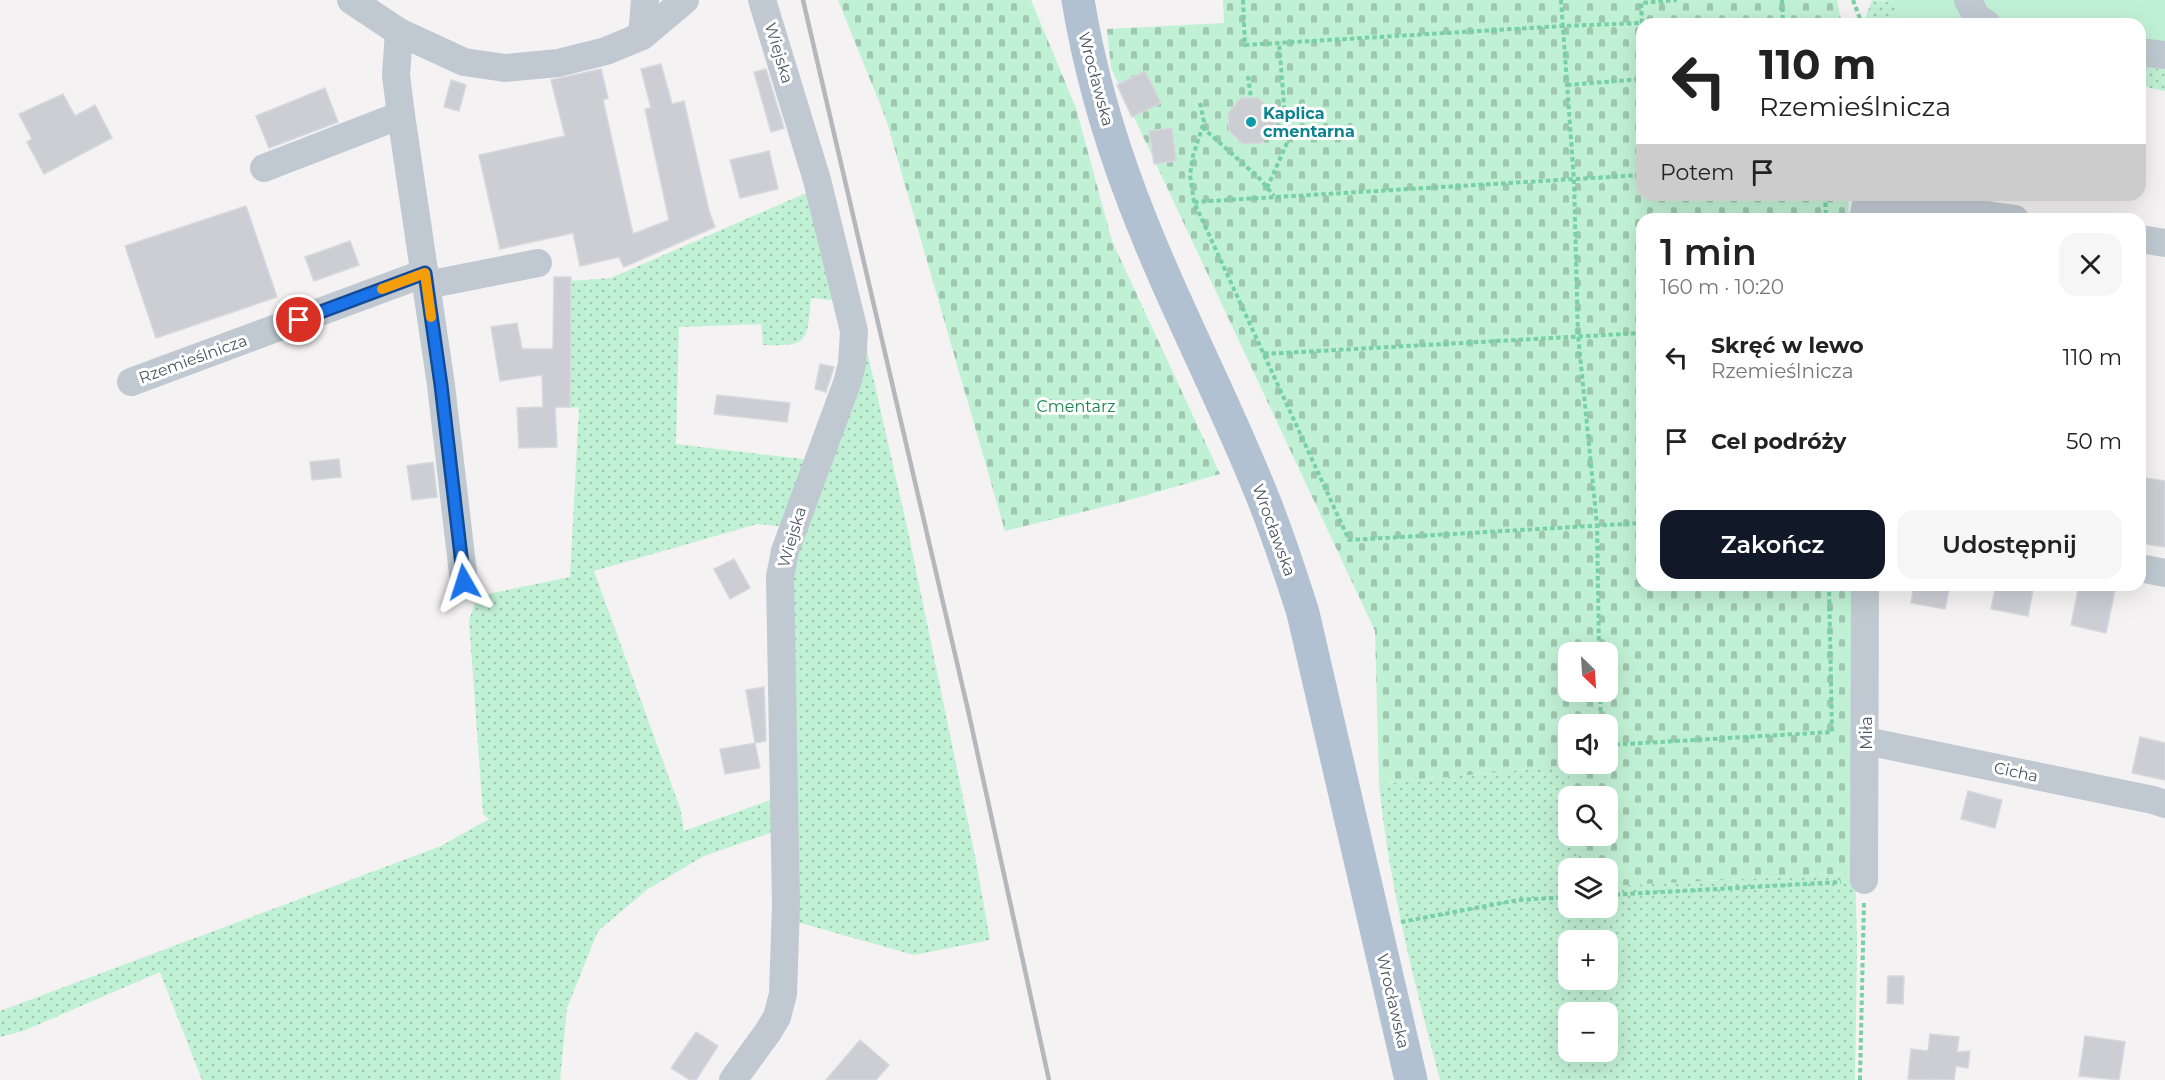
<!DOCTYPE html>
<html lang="pl">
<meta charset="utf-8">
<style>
body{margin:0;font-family:Montserrat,sans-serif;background:#f6f6f6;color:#222;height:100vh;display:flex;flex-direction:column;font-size:22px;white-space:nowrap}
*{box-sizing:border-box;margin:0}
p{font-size:20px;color:#767676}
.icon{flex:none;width:33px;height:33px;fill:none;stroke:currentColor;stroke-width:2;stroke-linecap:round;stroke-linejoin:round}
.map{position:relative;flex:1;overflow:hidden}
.sheet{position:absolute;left:1636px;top:213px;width:510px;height:378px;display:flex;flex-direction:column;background:#fff;border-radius:18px;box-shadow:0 6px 24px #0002}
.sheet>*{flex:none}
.top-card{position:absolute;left:1636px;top:18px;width:510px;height:183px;border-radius:18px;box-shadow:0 6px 24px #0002;background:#fff;color:#222;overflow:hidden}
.needle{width:39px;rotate:155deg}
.controls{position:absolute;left:1558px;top:642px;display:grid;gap:12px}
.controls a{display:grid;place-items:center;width:60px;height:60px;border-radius:12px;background:#fff;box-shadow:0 6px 24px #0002;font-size:30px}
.pin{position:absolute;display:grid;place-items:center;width:51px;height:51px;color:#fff;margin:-26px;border:3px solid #fff;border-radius:50%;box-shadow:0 2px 6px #0007}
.me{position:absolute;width:66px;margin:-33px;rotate:354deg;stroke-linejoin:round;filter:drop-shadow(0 0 4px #0008)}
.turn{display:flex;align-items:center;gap:21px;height:126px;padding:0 24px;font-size:27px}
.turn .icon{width:78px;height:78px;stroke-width:2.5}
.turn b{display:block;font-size:42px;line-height:51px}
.then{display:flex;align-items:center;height:57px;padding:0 24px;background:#0003;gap:12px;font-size:22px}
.round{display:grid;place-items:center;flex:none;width:63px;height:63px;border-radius:18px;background:#f6f6f6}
.summary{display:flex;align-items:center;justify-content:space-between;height:102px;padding:0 24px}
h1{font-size:36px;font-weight:600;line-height:45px}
.action{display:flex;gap:12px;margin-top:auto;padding:12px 24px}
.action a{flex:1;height:69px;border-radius:18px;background:#111827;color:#fff;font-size:24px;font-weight:600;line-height:69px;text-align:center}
.action a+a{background:#f6f6f6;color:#222}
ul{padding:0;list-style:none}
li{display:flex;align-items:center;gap:18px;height:84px;padding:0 24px}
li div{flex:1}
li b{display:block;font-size:22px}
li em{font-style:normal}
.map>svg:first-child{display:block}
.grass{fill:url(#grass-dots);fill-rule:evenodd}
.cemetery{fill:url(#cemetery-stones);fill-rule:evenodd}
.green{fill:#c1f1d4}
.building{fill:#ccced4;stroke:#d6d8dd;stroke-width:1.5}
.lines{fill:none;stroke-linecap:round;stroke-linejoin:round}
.path{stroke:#78d0a5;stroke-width:4;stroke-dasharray:4.5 3;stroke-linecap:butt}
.minor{stroke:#c0c9d1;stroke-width:28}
.major{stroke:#b2c1d1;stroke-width:33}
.rail{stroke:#b4b7bc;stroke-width:4.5}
.route-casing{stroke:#114b97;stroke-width:15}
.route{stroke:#1a73e8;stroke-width:10}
.slow{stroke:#f59e0b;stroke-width:10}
.culture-dot{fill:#0f9aa8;stroke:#fff;stroke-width:2}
.labels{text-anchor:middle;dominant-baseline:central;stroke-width:6;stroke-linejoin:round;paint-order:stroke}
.street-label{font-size:16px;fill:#495560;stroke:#fff}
.culture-label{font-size:16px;font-weight:bold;fill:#0d838f;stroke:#fff;text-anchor:start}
.park-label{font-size:16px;fill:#16864e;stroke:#fff}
</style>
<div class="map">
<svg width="2165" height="1080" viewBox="0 0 2165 1080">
<defs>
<pattern id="grass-dots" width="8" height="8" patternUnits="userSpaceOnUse" patternTransform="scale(1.5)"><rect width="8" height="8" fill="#c1f1d4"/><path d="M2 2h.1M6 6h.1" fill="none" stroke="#9fc6af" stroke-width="1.8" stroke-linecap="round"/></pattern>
<pattern id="cemetery-stones" width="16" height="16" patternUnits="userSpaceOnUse" patternTransform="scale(1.5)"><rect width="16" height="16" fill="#c1f1d4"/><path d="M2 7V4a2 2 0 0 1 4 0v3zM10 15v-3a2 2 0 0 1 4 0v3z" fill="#9fc6af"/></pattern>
</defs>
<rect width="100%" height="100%" fill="#f4f2f2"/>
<g class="grass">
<path d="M1872 0 1896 3 1894 24H1863Z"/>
<path d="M2140 65 2165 70V91L2141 86Z"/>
<path d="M813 190 841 301 811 298C807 341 809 347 763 345L761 324 679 327 676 444 811 460 788 527 757 524 594 571 680 808 684 831 773 799 776 831 704 856 648 889 598 931 567 1008 560 1080H202L160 972 23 1031 0 1037V1011L441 846 489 819 483 814 469 620 478 596 570 577 579 407 569 408 572 281 611 278Z"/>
<path d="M866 346 908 531 976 861 990 940 914 955 797 922 793 855 794 551Z"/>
<path d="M1568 765 1572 796H1569V836H1576L1580 868H1569V908H1608V886L1855 873 1857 941 1855 1080H1440C1414 982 1389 885 1379 784ZM1569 940H1608V980H1569ZM1569 1012H1608V1052H1569Z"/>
</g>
<g class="cemetery">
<path d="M838 0H1031L1076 108 1112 241 1220 474 1115 504 1005 531 886 119Z"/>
<path d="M1223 0H1837L1842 24H1642V195H1848L1849 219H1642V585H1851L1855 873 1608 886V868H1580L1576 836H1608V796H1572L1568 765 1379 784 1375 631 1111 68 1107 29 1224 23ZM1569 652H1608V692H1569ZM1569 724H1608V764H1569Z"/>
</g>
<path class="green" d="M1877 0H2165V70L2141 66 2140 24H1894L1896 3Z"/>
<g class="building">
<path d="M661 64 672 104 684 101 709 211 715 227 624 267 619 257 580 266 573 233 500 249 479 155 565 136 551 80 601 69 608 98 603 100 633 234 669 220 645 109 651 108 641 69Z"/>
<path d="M766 69 784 128 771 132 754 72Z"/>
<path d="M1145 71 1161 103 1132 117 1117 85Z"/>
<path d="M451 80 466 85 459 111 444 107Z"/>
<path d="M325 88 338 122 269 148 256 116Z"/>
<path d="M63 94 75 116 95 105 112 138 44 174 27 142 32 139 19 114Z"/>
<path d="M1241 98H1258L1274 112 1275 130 1261 143 1243 144 1229 131 1228 113Z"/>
<path d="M1172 128 1176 161 1154 164 1149 131Z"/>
<path d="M769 151 778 189 740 198 730 160Z"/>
<path d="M246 206 277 297 156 338 125 246Z"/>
<path d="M350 241 359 265 314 281 305 257Z"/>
<path d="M554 277H571L570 407H555L557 447 519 448 517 408 543 407 542 375 500 381 491 327 517 323 522 349H553Z"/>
<path d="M820 364 834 367 826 392 815 389Z"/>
<path d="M717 395 790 403 787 422 714 414Z"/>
<path d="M339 459 341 477 312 480 310 462Z"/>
<path d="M433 462 437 497 412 500 407 466Z"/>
<path d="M2140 477 2165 481V547L2140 543Z"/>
<path d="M734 559 750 588 730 599 714 569Z"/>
<path d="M1914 585H1950L1945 609 1911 603Z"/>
<path d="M1996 585H2034L2028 616 1991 609Z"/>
<path d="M2079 585H2116L2106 633 2071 625Z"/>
<path d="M764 687 766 741 755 743 746 690Z"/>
<path d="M2140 737 2165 743V780L2132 773Z"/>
<path d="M755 743 760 768 725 774 720 749Z"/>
<path d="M1968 791 2002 800 1995 828 1961 819Z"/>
<path d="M1888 976H1904L1903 1004 1887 1003Z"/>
<path d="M696 1032 718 1046 696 1080H690L671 1068Z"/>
<path d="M1930 1034 1959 1037 1957 1052 1970 1051 1968 1068 1956 1066 1954 1080 1908 1079 1911 1049 1928 1051Z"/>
<path d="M2085 1036 2125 1042 2119 1080 2079 1076Z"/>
<path d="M860 1040 889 1065 876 1080H826Z"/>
</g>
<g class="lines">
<g class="path">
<path d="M1243 0 1245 45 1563 26 1642 23V31"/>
<path d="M1561 0 1574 181 1578 335 1597 525 1599 652"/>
<path d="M1782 0 1783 24"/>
<path d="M1853 0 1862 24"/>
<path d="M1642 23 1641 3 1677 0"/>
<path d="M1248 76 1251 98"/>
<path d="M1567 85 1642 79"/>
<path d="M1200 103 1204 122 1193 156 1190 175 1194 202 1349 540 1642 523"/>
<path d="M1202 127 1259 178 1274 196"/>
<path d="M1267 188 1287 143 1279 42"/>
<path d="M1825 195 1826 219"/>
<path d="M1194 202 1642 175"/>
<path d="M1264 354 1642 333"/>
<path d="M1600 692 1601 724"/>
<path d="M1608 745 1832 732 1829 585"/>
<path d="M1608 895 1841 882"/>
<path d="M1401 922 1518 900 1569 897"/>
<path d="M1860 1080 1864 901"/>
</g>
<g class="minor">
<path d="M351 0 399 32 464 62 505 68 558 63 606 51 642 36 685 0"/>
<path d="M1968 0 1977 18 1987 24"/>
<path d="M399 32 396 75 401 115 441 385 464 582"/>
<path d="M642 36 645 0"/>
<path d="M2140 52 2165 55"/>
<path d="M264 168 401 115"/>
<path d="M1863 219 1866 204 1880 199 2015 219"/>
<path d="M2140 239 2165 243"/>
<path d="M427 285 538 263"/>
<path d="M131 382 425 273"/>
<path d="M2140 568 2165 573"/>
<path d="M1866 741 2153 800 2165 804"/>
<path d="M1864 880 1865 585"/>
<path d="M733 1080 768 1032 777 1017 783 994 786 905 780 577 785 551 847 383 852 364 854 331 817 180 762 0"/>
</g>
<path class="major" d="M1078 0C1089 67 1108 134 1132 197 1170 298 1221 393 1261 493 1277 532 1290 572 1303 613L1411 1080"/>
<path class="rail" d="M803 0 968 710 1049 1080"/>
</g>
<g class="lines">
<defs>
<path id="route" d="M299 320 425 273 441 385 464 582"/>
</defs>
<use href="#route" class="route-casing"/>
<use href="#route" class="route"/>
<path class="slow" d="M382 289 425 273 431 317"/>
</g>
<circle class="culture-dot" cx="1251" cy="122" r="6"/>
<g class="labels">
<g class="street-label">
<text transform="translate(779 53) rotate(73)">Wiejska</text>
<text transform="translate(1096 79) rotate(75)">Wrocławska</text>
<text transform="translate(193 359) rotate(-20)">Rzemieślnicza</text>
<text transform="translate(1274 530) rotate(70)">Wrocławska</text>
<text transform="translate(792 537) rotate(-73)">Wiejska</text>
<text transform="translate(1866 733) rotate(-90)">Miła</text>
<text transform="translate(2016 772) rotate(12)">Cicha</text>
<text transform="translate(1393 1001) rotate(77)">Wrocławska</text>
</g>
<g class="culture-label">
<text x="1263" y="113">Kaplica<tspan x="1263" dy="18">cmentarna</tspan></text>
</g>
<g class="park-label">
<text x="1076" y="406">Cmentarz</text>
</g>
</g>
</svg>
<div class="controls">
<a><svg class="needle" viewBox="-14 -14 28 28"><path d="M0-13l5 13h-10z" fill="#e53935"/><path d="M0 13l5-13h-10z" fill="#767676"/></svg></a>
<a><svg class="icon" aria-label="sound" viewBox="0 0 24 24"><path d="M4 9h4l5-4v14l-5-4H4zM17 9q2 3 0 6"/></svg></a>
<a><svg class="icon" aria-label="search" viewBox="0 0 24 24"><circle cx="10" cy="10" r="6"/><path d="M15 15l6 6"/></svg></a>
<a><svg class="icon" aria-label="layers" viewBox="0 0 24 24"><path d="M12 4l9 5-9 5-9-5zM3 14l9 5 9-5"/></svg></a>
<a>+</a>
<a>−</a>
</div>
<div class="pin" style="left:299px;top:320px;background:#d93025"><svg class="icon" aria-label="arrive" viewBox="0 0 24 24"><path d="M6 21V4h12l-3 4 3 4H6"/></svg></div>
<svg class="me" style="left:464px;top:582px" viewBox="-20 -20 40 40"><path d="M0-17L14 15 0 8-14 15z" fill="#1a73e8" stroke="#fff" stroke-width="4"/></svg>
<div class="top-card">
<div class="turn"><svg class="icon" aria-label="left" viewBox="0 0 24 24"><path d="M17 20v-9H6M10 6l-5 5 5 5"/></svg><div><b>110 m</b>Rzemieślnicza</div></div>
<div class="then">Potem<svg class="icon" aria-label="arrive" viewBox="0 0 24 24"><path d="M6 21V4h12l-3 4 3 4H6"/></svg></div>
</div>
<section class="sheet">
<div class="summary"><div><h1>1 min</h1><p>160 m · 10:20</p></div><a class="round"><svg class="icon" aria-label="close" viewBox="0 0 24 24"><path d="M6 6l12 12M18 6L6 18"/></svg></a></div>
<ul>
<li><svg class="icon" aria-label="left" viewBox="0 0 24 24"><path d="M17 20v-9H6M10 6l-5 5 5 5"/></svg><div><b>Skręć w lewo</b><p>Rzemieślnicza</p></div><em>110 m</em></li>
<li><svg class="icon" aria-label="arrive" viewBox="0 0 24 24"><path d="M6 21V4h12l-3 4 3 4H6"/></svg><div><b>Cel podróży</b></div><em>50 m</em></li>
</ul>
<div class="action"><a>Zakończ</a><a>Udostępnij</a></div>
</section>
</div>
